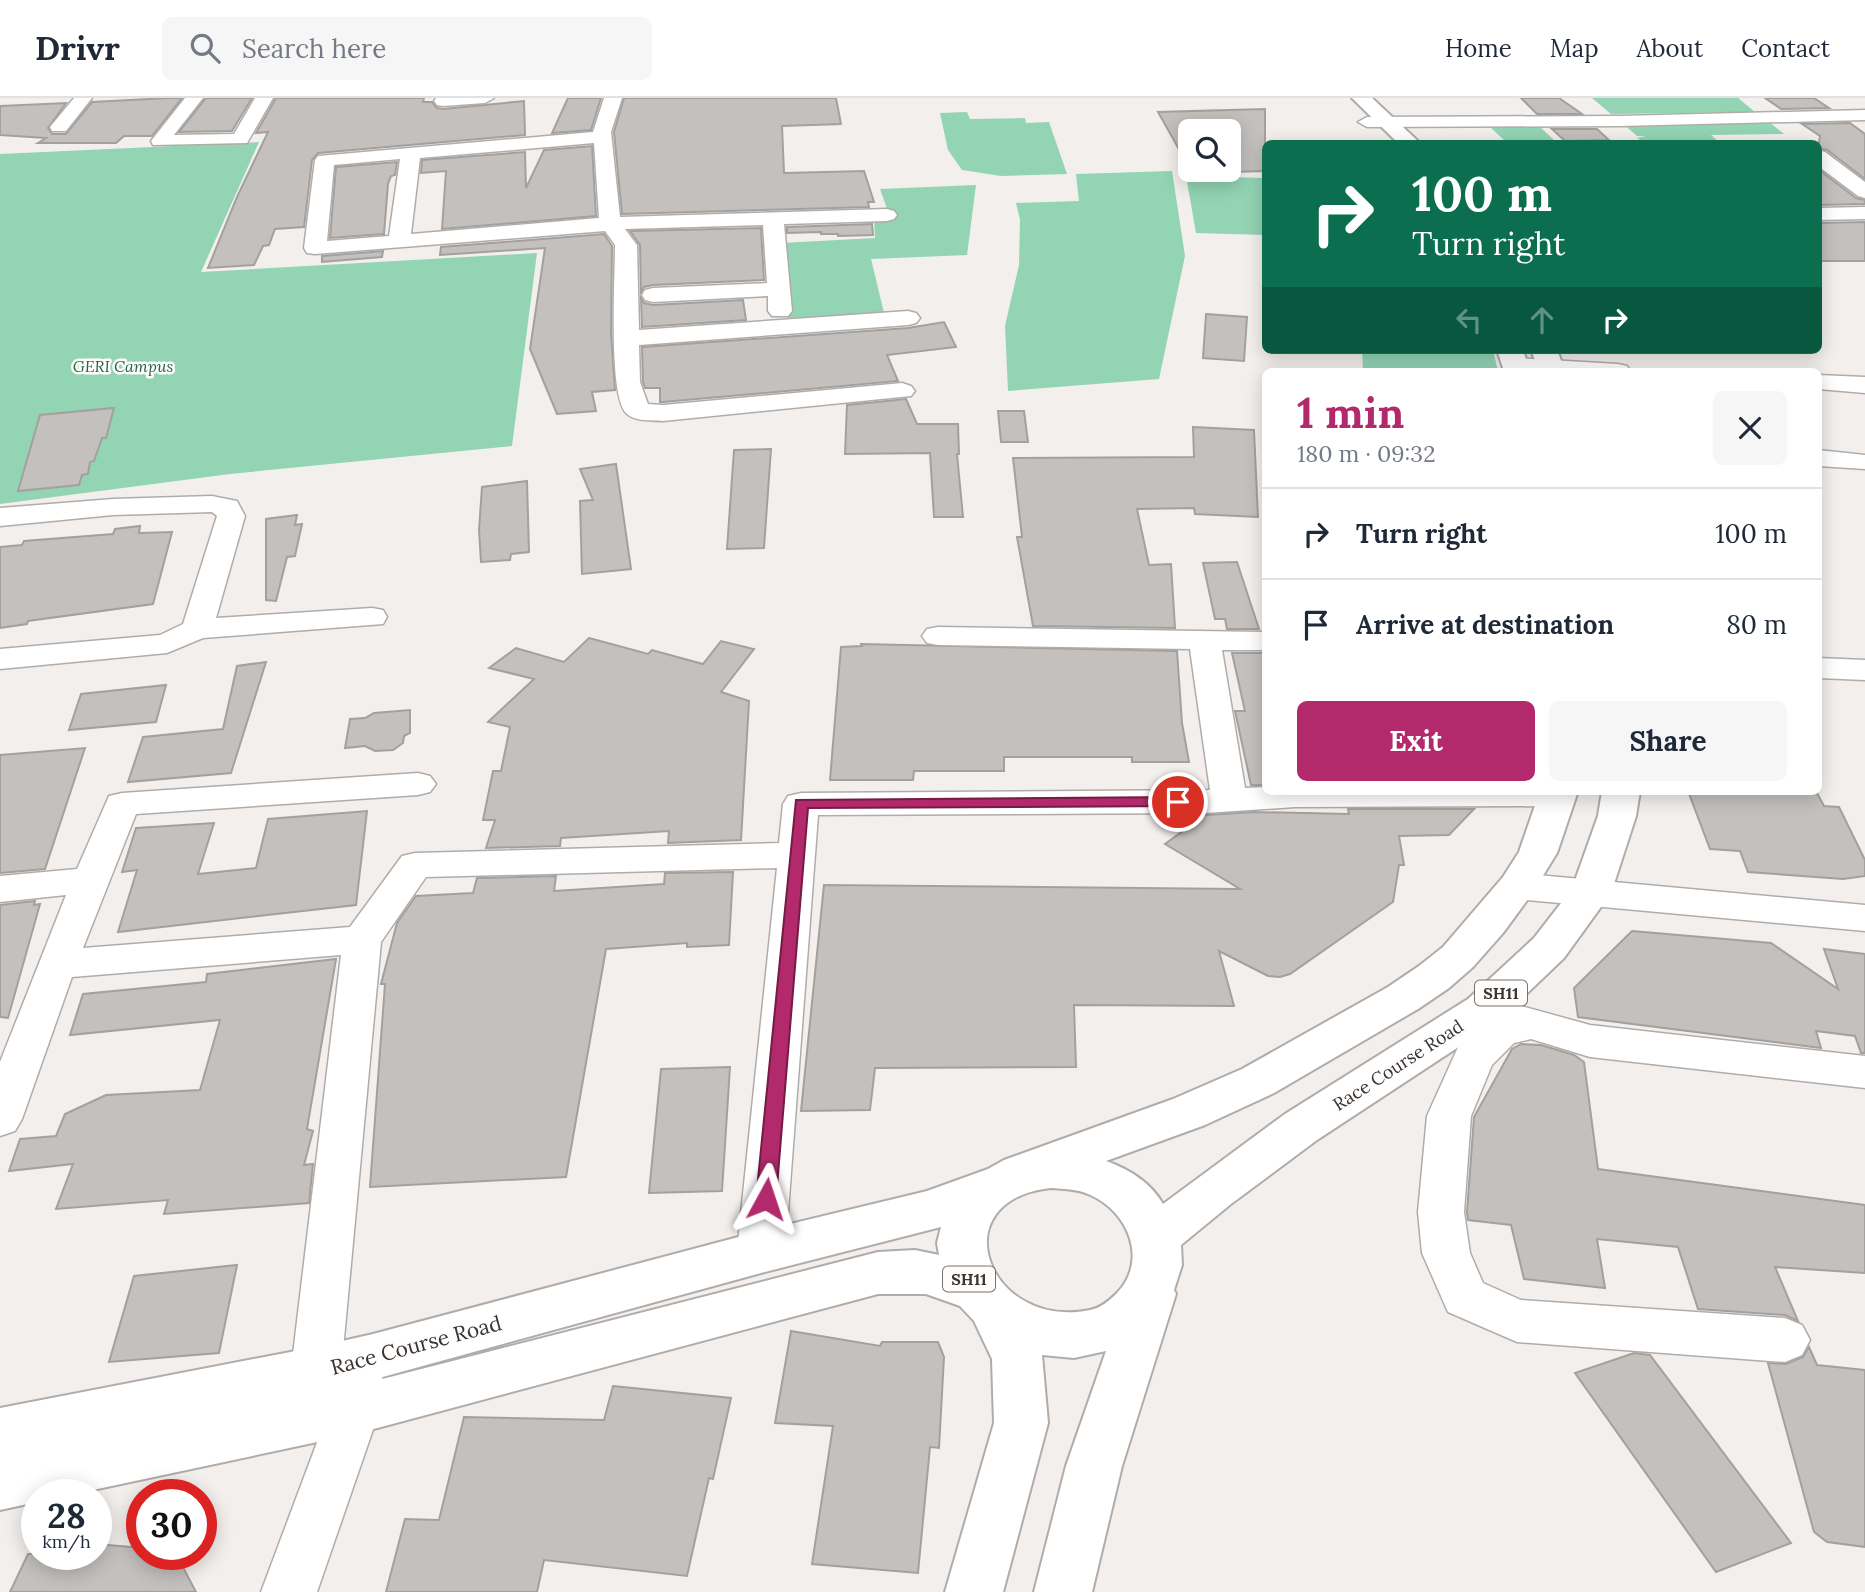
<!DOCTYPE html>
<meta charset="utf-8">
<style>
body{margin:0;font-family:Lora,serif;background:#f6f6f7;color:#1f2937;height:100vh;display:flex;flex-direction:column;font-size:26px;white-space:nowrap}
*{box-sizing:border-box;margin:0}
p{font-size:23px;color:#747a83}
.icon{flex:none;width:38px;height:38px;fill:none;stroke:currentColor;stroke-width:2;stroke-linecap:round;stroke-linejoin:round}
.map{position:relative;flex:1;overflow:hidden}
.panel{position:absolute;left:1262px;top:270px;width:560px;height:427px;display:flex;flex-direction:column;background:#fff;border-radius:10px;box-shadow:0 4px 18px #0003}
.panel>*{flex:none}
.guide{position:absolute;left:1262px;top:42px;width:560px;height:214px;border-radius:10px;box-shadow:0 4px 18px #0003;background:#0b6e4f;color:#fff;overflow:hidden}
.buttons{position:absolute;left:1178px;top:21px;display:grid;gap:14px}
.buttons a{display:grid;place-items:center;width:63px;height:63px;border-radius:10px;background:#fff;box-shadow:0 4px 18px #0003;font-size:35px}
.speed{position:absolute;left:21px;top:1381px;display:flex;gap:14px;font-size:35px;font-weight:700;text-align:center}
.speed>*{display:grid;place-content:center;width:91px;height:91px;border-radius:50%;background:#fff;box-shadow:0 4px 18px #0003;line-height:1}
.speed small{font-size:18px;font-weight:400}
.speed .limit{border:10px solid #d22;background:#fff;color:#111}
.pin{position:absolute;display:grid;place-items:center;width:60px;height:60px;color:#fff;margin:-30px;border:4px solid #fff;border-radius:50%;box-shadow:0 2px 7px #0007}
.me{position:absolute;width:77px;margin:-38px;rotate:5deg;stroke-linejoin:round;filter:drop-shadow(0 0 5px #0008)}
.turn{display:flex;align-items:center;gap:24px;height:147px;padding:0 35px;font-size:32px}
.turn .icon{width:91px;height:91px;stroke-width:2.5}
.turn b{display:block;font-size:49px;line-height:60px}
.lanes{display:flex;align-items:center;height:66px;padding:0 35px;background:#0003;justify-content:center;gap:35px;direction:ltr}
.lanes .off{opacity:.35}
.round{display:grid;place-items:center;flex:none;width:74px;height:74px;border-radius:10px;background:#f6f6f7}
.head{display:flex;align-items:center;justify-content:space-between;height:119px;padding:0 35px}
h1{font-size:42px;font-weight:800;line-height:52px;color:#b22a6b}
.action{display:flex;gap:14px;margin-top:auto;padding:14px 35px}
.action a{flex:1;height:80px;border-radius:10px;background:#b22a6b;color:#fff;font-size:28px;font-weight:800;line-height:80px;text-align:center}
.action a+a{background:#f6f6f7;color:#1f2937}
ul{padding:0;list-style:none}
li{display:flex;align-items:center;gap:21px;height:91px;padding:0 35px;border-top:2px solid #e0e1e3}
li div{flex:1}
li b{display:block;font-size:26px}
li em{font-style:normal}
header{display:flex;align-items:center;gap:42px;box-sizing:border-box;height:98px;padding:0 35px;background:#fff;border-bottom:2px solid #e0e1e3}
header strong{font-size:33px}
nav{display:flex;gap:38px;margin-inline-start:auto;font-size:24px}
.search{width:490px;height:63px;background:#f6f6f7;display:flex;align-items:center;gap:18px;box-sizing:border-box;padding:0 24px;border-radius:10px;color:#747a83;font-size:26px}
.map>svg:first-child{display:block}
.green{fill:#93d4b4}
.building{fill:#c3c0bd;stroke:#a3a09d;stroke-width:2}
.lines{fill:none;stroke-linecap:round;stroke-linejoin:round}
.minor-casing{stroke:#b0acaa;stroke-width:3}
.primary-casing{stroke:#b0acaa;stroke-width:4}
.minor{fill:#fff;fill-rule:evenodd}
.primary{fill:#fff;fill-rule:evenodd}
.route{fill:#b22a6b;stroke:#741b46;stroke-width:2}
.labels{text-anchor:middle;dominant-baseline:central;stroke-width:5;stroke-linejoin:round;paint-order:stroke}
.far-park-label{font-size:16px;font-style:italic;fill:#25654a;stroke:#fffdfc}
.shield{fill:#fffdfc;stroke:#747271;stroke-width:2}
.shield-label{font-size:16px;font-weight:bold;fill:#383635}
.street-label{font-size:18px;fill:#383635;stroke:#fffdfc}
.near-street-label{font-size:21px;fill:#383635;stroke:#fffdfc}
</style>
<header>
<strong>Drivr</strong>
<div class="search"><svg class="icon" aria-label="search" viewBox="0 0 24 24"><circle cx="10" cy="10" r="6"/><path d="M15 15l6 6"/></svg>Search here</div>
<nav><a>Home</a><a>Map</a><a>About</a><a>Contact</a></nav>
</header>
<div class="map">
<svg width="1865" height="1494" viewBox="0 0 1865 1494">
<rect width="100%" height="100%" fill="#f3efed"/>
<g class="green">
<path d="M1592 0H1738L1755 14 1611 16Z"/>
<path d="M967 14 970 21 1025 20 1026 25 1049 24 1067 76 1001 78 962 72 948 52 940 15Z"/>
<path d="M1764 20 1784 36 1711 37 1720 45H1644L1637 40 1646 38H1637L1621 24Z"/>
<path d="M1537 26 1554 42 1505 43 1488 27Z"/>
<path d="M259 44 201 174 537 155 512 348 230 376 0 406V56Z"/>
<path d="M1172 73 1185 158 1159 281 1008 293 1005 228 1019 167 1020 122 1016 105 1079 103 1076 76Z"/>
<path d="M1186 78 1265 80V137L1196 135Z"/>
<path d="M976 87 967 157 871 161 885 219 789 227 781 145 875 140 874 120 890 119 880 91Z"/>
<path d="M1362 252H1493L1498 273H1363Z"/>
</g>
<g class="building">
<path d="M168 0H182L152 38H124L116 45H38L46 40 0 37V8L66 5 48 30 52 36H66L92 4Z"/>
<path d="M206 0H252L232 33 179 34Z"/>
<path d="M276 0H424L423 4H432L437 10 443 11 524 3 525 37 318 55 312 62 304 129 275 131 269 147 263 148 254 167 208 170 237 99 268 34 256 35Z"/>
<path d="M568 0H601L591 32 552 35Z"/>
<path d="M624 0H836L841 26 782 28 784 75 864 73 874 104H868L869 109 622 116 614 34Z"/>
<path d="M1521 0H1559L1582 16H1537Z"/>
<path d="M1765 0H1814L1829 10 1781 11Z"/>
<path d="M1265 11V73L1193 75 1191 72H1228V33H1190V71L1158 14Z"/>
<path d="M1850 25 1865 36V81L1827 52 1818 50 1820 38 1802 26Z"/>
<path d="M1552 31H1597L1609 42 1565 43Z"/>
<path d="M592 48 596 118 442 131 446 73 421 75 422 62 525 54 526 90 544 52Z"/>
<path d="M397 64 395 77 391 78 388 86 384 136 330 140 336 69Z"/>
<path d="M1818 71 1856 100 1865 102V106L1818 107Z"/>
<path d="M1865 124V163H1818V125Z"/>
<path d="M872 126 873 137 838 138V136H821V134L787 135V129Z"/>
<path d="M761 130 764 182 653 187 644 189 641 194 640 147 630 133Z"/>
<path d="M604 136 612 148 611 235 615 292 592 294 596 313 557 316 530 251 545 150 440 157 441 149Z"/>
<path d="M383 153 382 159 322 164V158Z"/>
<path d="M641 200 644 205 653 207 743 202 746 222 642 229Z"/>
<path d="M1206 216 1247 219 1244 263 1203 260Z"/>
<path d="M944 224 956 249 887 257 898 283 663 304H660V290H645L643 284 642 249 908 230Z"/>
<path d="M906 301 917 326H958L959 356H957L963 419H934L930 355 845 356 847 307Z"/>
<path d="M114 310 106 340H102L94 363 90 364 88 376 82 377 79 387 18 393 40 317Z"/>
<path d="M998 313H1024L1028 344H1001Z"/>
<path d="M1193 329 1254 332 1258 419 1195 416 1194 410 1137 411 1149 467 1171 466 1175 530 1033 528 1017 439H1022L1013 360 1194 359Z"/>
<path d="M771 351 764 450 727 451 734 352Z"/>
<path d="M616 366 631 471 582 476 580 403 593 402 580 371Z"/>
<path d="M527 383 529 454 511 456 510 462 481 464 479 432 482 389Z"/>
<path d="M297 417 295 427 302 426 295 458 287 459 276 503 266 502V421Z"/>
<path d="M140 428 139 435 172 434 153 506 28 523 27 526 0 530V449L22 447 24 443 113 436 115 431Z"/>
<path d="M1237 464 1259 531H1227L1225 521H1215L1203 465Z"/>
<path d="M589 540 648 556 652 552 703 566 721 543 754 551 721 594 749 603 741 742 668 745 669 733 561 740 560 748 486 750 495 722H483L493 673H501L510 629 488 624 534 581 489 570 516 550 564 564Z"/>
<path d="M861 546 1177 553 1182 625 1189 664H1132V659H1004V673H914L913 682H830L841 549 862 548Z"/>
<path d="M1232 555H1265V687H1251L1235 613H1245Z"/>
<path d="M266 564 231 675 128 684 143 639 223 631 237 568Z"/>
<path d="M166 587 156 624 69 632 81 596Z"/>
<path d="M410 612V635L404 638 403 645 393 652 375 653 365 648 345 650 350 621 365 620 374 615Z"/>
<path d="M85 650 45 771 0 775V657Z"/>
<path d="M1688 693H1816L1824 708 1839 709 1865 762V778L1843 781 1748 774 1740 753 1710 751Z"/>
<path d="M1348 711H1474L1449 737 1399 738 1404 767H1399L1393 804 1290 876 1280 879 1268 878 1219 853 1234 908 1074 907 1076 969 875 970 870 1012 801 1013 824 787 1240 791 1165 746 1190 728 1191 718 1253 714 1349 716Z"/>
<path d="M367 713 356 807 118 834 137 772 122 774 136 730 214 725 198 776 256 770 268 721Z"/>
<path d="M733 774 729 847 687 849V845L606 851 566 1079 370 1089 385 886H381L397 825 416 798 473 795 477 780 556 778 554 793 664 786 665 775Z"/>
<path d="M35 803 34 807 40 806 8 920 0 919V807Z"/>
<path d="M1632 833 1771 845 1838 891 1824 851 1865 856V955H1861L1855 938 1816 933 1821 950 1578 919 1574 890Z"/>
<path d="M336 861 307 1031 313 1033 304 1067 313 1066 309 1105 164 1116 168 1102 56 1111 73 1066 9 1073 20 1041 56 1038 65 1016 106 997 200 992 220 922 70 937 83 896 206 884 207 876Z"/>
<path d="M1521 946 1541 947 1574 957 1584 964 1598 1071 1865 1107V1175L1775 1169 1798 1223 1785 1217 1698 1211 1678 1149 1597 1141 1605 1190 1524 1181 1511 1127 1468 1122 1467 1114 1474 1019 1512 951Z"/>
<path d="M730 969 722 1093 649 1095 661 971Z"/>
<path d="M237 1167 219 1255 109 1264 134 1178Z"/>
<path d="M791 1233 880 1248 882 1244H938L944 1259 939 1350 930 1349 918 1475 812 1466 833 1328 775 1325Z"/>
<path d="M1809 1249 1817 1267 1865 1272V1449L1827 1444 1814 1434 1768 1265 1786 1266 1803 1259Z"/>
<path d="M1634 1255 1650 1257 1791 1445 1716 1474 1575 1275Z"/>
<path d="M613 1288 731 1300 713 1381 709 1380 687 1478 544 1462 537 1494H386L405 1421 439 1422 464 1319 604 1322Z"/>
<path d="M96 1446 142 1450V1456H176L196 1494H10L28 1456H96Z"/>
</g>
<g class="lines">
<defs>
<g id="minor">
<path d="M74 0H92L66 33H52L50 29Z"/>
<path d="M185 0H203L174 37 234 36 255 0H273L247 45 153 47 151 43Z"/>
<path d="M436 0H494L485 5 443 8 437 7 434 3Z"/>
<path d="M604 0H622L611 34 620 119 887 111 894 113 897 117 894 121 887 123 784 126 792 213 788 218H772L768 213V198L653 204 645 202 642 197 645 192 653 190 767 185 763 127 625 131 637 147 639 232 908 213 916 215 920 220 916 225 908 227 639 247 640 284 648 306 663 307 902 285 911 288 915 293 911 298 663 323C651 322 635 324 626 315 608 297 615 177 615 147L605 133 315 156 307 155 304 150 315 62 318 58 593 34ZM594 45 599 120 411 136 420 60ZM400 61 389 138 327 143 334 67Z"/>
<path d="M1865 12V22L1620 28 1367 29 1358 24 1367 19 1620 18Z"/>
<path d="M1818 52 1825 54 1865 84V100L1858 98 1818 68Z"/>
<path d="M1865 109V121L1818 122V110Z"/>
<path d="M1516 260 1618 266 1627 268 1630 273 1507 272 1504 267 1507 262Z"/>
<path d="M1818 277 1865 279V295L1818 291Z"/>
<path d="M1818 352 1865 357V371L1818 368Z"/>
<path d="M212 398 237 403 245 418 216 520 372 510 383 512 387 519 383 526 203 540 167 555 0 571V551L160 537 183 526 217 418 212 414 113 417 0 428V410L113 401Z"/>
<path d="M938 529 1265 534V552H1222L1245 690 1265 689V693H1573L1576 697 1571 705 1558 708 1295 709 1205 715 818 717 785 1154 778 1168 761 1174 744 1168 737 1154 777 770 426 779 381 844 341 1273 334 1289 316 1295 298 1289 291 1273 341 857 72 879 22 1021 15 1033 0 1038V964L66 797 0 804V778L77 771 109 698 122 695 418 675 430 678 436 686 430 694 418 697 136 716 83 850 350 829 402 758 415 755 779 745 783 706 788 698 801 695 1210 692 1190 551 938 547 927 545 922 538 927 531Z"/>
<path d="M1818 560 1865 562V582L1818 580Z"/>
<path d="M1517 775 1865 807V833L1517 801 1504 797 1498 788 1504 779Z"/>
<path d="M1507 904 1590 927 1865 958V990L1590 959 1531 941 1514 945 1492 967 1471 1018 1464 1114 1470 1155 1483 1185 1521 1202 1785 1220 1802 1227 1810 1242 1802 1257 1785 1264 1517 1244 1448 1214 1422 1155 1418 1114 1427 1018 1459 947 1488 922 1486 919 1492 908Z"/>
<path d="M362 1268 380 1275 387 1291 317 1494H261L337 1291 344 1275Z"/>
</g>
<g id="primary">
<path d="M1352 0H1372L1421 46H1399Z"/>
<path d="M1497 252H1523L1530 273H1504Z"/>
<path d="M1531 252H1557L1565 273H1539Z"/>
<path d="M1540 693H1578L1557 755 1531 797 1503 835 1473 869 1449 890 1418 911 1274 995 1205 1027 1106 1063C1129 1071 1151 1085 1163 1106L1285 1016 1468 901 1534 840 1572 791 1598 718 1602 693H1640L1636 718 1611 795 1564 860 1498 923 1317 1042 1231 1106 1181 1147 1182 1167 1174 1192 1176 1196 1122 1368 1092 1494H1034L1066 1368 1106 1253 1074 1260 1042 1257 1048 1325 1003 1494H945L994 1325 992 1261 974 1223 960 1208 926 1196H878L355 1336 74 1396H37V1404L0 1412V1310L316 1249 373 1236 761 1133 927 1093 988 1071 1004 1062 1173 1001 1242 971 1388 889 1419 868 1443 849 1503 779 1519 754ZM1051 1090C1063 1091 1077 1091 1088 1096 1128 1112 1149 1162 1117 1195 1109 1203 1101 1210 1090 1212 988 1233 939 1102 1051 1090ZM941 1129 937 1145 939 1157 915 1152 878 1154 355 1288 339 1291 761 1175Z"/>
</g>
</defs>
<use href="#minor" class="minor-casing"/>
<use href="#primary" class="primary-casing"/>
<use href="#minor" class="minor"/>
<use href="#primary" class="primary"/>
</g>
<path class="route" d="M1178 699 1184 701 1186 704 1184 708 808 710 776 1101 773 1107 766 1109 759 1107 756 1101 796 702Z"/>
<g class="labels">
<g class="far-park-label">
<text x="123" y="268">GERI Campus</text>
</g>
<g class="shield">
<rect x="1475" y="882.5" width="52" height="25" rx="5"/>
<rect x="943" y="1168.5" width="52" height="25" rx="5"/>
</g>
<g class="shield-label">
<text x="1501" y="895">SH11</text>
<text x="969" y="1181">SH11</text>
</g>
<g class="street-label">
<text transform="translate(1398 967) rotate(-33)">Race Course Road</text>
</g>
<g class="near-street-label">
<text transform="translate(416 1247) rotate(-15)">Race Course Road</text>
</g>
</g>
</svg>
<div class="buttons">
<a><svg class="icon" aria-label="search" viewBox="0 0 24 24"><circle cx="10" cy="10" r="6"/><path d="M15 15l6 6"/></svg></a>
</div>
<div class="speed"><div>28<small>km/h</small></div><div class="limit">30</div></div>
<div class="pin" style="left:1178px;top:704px;background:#d93025"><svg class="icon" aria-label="arrive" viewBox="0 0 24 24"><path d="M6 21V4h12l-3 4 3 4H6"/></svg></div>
<svg class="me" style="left:766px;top:1101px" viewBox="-20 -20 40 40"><path d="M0-17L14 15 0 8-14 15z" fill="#b22a6b" stroke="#fff" stroke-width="4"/></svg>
<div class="guide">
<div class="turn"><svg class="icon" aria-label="right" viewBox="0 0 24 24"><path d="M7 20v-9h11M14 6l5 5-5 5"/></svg><div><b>100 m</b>Turn right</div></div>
<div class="lanes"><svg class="icon off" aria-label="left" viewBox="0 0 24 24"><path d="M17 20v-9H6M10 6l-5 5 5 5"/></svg><svg class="icon off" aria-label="ahead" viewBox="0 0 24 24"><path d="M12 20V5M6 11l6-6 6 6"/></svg><svg class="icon" aria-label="right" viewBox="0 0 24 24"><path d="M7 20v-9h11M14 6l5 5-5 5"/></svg></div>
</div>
<section class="panel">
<div class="head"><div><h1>1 min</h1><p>180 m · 09:32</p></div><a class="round"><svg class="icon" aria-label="close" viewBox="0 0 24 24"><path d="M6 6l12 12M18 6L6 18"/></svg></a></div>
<ul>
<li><svg class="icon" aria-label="right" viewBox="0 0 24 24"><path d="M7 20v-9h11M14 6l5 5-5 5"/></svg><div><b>Turn right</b></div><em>100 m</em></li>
<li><svg class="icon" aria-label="arrive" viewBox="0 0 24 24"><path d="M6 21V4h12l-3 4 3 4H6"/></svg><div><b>Arrive at destination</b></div><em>80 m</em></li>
</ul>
<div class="action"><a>Exit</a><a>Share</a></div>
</section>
</div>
